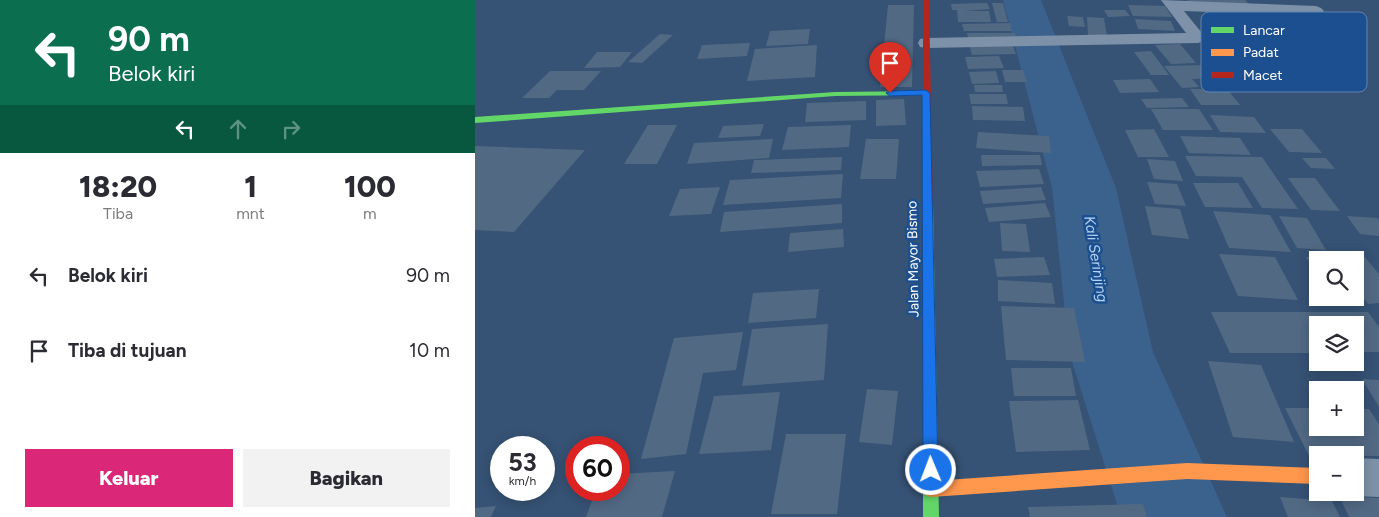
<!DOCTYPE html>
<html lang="id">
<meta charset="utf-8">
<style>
body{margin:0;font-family:Figtree,sans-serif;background:#f2f2f3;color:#2b2b33;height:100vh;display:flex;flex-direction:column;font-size:19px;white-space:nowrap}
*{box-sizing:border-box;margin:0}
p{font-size:16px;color:#7c7c81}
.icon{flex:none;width:28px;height:28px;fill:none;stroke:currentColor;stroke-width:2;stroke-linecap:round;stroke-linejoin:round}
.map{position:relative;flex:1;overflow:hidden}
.drawer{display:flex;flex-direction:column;background:#fff;width:475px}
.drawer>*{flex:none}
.banner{background:#0b6e4f;color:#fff;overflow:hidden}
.buttons{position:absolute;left:834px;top:251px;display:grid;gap:10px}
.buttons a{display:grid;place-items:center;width:55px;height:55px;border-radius:0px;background:#fff;box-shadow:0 2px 12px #0003;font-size:25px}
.speed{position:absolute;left:15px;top:436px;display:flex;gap:10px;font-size:25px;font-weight:700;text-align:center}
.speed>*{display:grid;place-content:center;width:65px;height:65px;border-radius:50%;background:#fff;box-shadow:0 2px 12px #0003;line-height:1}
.speed small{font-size:12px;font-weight:400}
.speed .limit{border:8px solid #d22;background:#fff;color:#111}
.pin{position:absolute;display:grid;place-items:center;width:42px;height:42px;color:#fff;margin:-51px -21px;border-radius:50% 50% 50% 0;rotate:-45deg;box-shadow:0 0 5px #0007}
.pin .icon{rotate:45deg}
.me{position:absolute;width:55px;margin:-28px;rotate:359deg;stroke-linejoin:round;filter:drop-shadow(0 0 4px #0008)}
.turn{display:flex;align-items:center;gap:18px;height:105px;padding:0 25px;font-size:22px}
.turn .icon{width:65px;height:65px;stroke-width:2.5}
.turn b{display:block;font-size:35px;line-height:42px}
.lanes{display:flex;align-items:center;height:48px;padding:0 25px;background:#0003;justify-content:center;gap:25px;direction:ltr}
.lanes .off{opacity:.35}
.eta{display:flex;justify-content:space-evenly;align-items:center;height:85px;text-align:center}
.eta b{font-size:30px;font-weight:800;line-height:35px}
.action{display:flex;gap:10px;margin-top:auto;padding:10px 25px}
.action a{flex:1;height:58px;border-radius:0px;background:#db2777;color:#fff;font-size:20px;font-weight:800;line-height:58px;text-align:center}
.action a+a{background:#f2f2f3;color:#2b2b33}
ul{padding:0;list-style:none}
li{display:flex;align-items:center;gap:15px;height:75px;padding:0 25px}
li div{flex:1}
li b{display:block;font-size:19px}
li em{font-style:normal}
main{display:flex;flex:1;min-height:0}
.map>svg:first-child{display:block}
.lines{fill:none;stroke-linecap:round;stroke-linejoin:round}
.river{fill:#3b618d;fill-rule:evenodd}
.building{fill:#526984}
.street{fill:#7d92a8;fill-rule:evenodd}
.fast{fill:#63d668;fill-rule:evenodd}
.slow{fill:#ff974d;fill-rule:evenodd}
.jam{fill:#b3261e;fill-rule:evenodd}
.route{fill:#1a73e8;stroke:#114b97}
.labels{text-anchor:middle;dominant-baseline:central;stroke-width:5;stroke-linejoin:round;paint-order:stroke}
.street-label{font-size:14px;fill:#fff;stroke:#1b4f8f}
.water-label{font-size:15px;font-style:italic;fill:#b5d3f5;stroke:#1b4f8f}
.key{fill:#1b4f8f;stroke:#5f84b1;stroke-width:1}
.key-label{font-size:14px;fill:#fff}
</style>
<main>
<section class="drawer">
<div class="banner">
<div class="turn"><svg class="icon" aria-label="left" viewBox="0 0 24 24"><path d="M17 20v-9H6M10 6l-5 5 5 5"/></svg><div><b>90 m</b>Belok kiri</div></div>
<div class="lanes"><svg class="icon" aria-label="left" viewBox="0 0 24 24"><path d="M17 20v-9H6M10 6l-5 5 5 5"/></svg><svg class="icon off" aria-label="ahead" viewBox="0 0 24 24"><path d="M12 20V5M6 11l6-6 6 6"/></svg><svg class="icon off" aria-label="right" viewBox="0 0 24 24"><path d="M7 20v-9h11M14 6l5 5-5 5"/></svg></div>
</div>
<div class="eta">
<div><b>18:20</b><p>Tiba</p></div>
<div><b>1</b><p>mnt</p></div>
<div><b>100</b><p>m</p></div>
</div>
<ul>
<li><svg class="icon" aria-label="left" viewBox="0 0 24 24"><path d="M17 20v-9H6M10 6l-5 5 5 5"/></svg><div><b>Belok kiri</b></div><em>90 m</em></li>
<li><svg class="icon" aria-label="arrive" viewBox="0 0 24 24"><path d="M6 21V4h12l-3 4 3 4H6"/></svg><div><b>Tiba di tujuan</b></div><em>10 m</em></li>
</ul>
<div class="action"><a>Keluar</a><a>Bagikan</a></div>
</section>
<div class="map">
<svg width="904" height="517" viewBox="0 0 904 517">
<rect width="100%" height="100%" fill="#365274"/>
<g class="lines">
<path class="river" d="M528 0H566L641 188 678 352 752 517H646L594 352 577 188Z"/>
</g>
<g class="building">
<path d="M712 0H770L775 5 714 3Z"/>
<path d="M512 3 515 9 489 11H514L516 22H483L482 10H477L476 4Z"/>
<path d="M517 3H528L533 22H522Z"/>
<path d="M413 5H439L437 87H405Z"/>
<path d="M653 5 690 6 697 17 658 16Z"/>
<path d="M629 10H650L655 16 633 17Z"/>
<path d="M748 11 772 13 779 22 754 21Z"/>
<path d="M592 16 608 17 610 27 594 26Z"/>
<path d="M612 17 629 18 632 37 613 36Z"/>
<path d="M660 19 696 21 700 31 663 29Z"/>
<path d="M535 23 537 31H489L487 24Z"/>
<path d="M335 29 333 44 291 46 295 31Z"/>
<path d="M492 33H540L543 41H494Z"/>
<path d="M185 34 198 35 167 63 153 62Z"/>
<path d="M275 43 272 56 222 59 227 45Z"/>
<path d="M537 43 541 54 497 55 494 44Z"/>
<path d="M705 44 721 63 696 64 680 45Z"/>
<path d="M342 45 340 77 272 81 280 49Z"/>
<path d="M676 51 694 75H676L659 52Z"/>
<path d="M122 52H157L145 67 109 68Z"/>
<path d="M524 56 529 68 493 69 490 57Z"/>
<path d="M730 65 743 78 717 79 724 87 707 88 689 66Z"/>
<path d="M527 70H548L552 82H530Z"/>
<path d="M75 71H126L109 90H82L74 98H47Z"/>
<path d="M521 71 524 83 497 84 494 72Z"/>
<path d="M675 79 684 92 645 93 638 80Z"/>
<path d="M499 85H527L528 92H500Z"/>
<path d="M715 89H752L765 105H726Z"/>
<path d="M494 94H531L533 104H496Z"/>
<path d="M707 98 714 107 672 108 666 99Z"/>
<path d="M429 99 431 125 401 126V100Z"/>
<path d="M391 101V120L330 122 332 103Z"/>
<path d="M497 106 548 107 550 121 498 120Z"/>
<path d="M676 109H724L738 130H688Z"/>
<path d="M735 115 779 117 791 133 745 132Z"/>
<path d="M289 124 285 136 243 138 248 126Z"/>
<path d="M173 125H202L182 164H149Z"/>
<path d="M376 125 374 147 307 150 313 127Z"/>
<path d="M679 129 694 157H663L650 130Z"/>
<path d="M795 129H827L847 153 814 152Z"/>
<path d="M503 132 574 136 576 153 501 148Z"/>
<path d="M705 136 765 138 776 155 714 153Z"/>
<path d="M298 139 294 158 212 164 219 143Z"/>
<path d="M391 139H424L421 179H385Z"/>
<path d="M0 146 110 150 39 232 0 230Z"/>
<path d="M506 155H565L567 165 507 166Z"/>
<path d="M710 156 787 157 823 209 787 208 767 177 721 176Z"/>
<path d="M367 157 366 170 276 173 279 160Z"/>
<path d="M827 158H851L860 169 836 168Z"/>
<path d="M672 159 700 161 708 181 679 179Z"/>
<path d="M564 169 569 184 505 187 501 171Z"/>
<path d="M368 174 366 198 248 205 255 180Z"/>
<path d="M813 178H840L865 211 836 210Z"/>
<path d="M672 182 702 184 711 206 680 204Z"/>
<path d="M718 183H763L778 208 730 207Z"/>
<path d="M245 187 236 214 194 216 205 189Z"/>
<path d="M566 187 571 200 508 204 505 191Z"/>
<path d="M570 203 576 217 514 222 510 208Z"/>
<path d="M367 204V223L245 232 249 212Z"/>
<path d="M670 206 705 209 714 239 677 235Z"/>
<path d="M738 211 795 215 816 252 754 248Z"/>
<path d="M804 216 832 218 851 250 822 248Z"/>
<path d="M872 216 902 218 904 220V236L885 234Z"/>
<path d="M525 223 551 224 555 252 527 251Z"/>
<path d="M368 229 369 247 313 252 315 233Z"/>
<path d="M744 254 800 257 823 300 763 296Z"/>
<path d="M889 256 904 274V303L893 304 880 287V260H842V273L831 257Z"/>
<path d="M569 257 575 275 522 277 519 259Z"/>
<path d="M523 280 577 283 580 304 523 301Z"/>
<path d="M344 289 341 318 273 323 278 293Z"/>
<path d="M526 306 599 308 610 362 531 360Z"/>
<path d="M736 312H893L904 327V352H880V325H842V353H755Z"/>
<path d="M353 324 349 380 267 386 277 329Z"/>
<path d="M268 332 261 370 228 373 211 454 166 459 199 338Z"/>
<path d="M733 361 786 365 819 442 758 437Z"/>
<path d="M536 368H596L601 396H539Z"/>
<path d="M887 379 904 380V407Z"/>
<path d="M392 389 423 391 417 445 384 442Z"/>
<path d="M305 392 296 450 224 454 239 396Z"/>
<path d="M603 400 615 450 541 452 534 401Z"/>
<path d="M810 408H842V428H880V409H894L904 424V456H834Z"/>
<path d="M311 434H371L362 514H296Z"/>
<path d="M200 471 187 517H111L121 490H144V474Z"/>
<path d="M864 496 904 498V517H874Z"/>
<path d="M805 497 857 501 865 517H813Z"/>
<path d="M668 504 672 517H555L553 507Z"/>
<path d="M21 506 16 517H0V508Z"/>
</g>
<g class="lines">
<g class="street">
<path d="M686 0 841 6 846 8 849 11 846 14 841 16 709 11 731 38 729 41 723 43 451 48 445 47 443 43 445 39 451 38 711 33Z"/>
<path d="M880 458 904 459V497L880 496 871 492H880Z"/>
</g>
<g class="fast">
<path d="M451 91 455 93 454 95 360 96 0 123V117L360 92Z"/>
<path d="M453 203 458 206 464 517H448V206Z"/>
</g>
<path class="slow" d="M712 463 842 468V484L712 479 456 497 450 495 448 489 450 483 456 481Z"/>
<path class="jam" d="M448 0H454L458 206 453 209 448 206Z"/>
</g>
<path class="route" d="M451 90 455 93 463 470 461 475 456 477 450 475 448 470 447 95 415 96 411 93 415 91Z"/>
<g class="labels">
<g class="street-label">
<text transform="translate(438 259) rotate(-91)">Jalan Mayor Bismo</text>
</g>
<g class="water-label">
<text transform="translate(621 259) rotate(81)">Kali Serinjing</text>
</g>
</g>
<rect x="726" y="12" width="166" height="80" rx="8" class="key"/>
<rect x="736" y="27" width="23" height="6" fill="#63d668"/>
<rect x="736" y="49" width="23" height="7" fill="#ff974d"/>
<rect x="736" y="72" width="23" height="6" fill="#b3261e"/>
<g class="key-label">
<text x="768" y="35">Lancar</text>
<text x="768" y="57">Padat</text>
<text x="768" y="80">Macet</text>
</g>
</svg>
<div class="buttons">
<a><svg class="icon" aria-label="search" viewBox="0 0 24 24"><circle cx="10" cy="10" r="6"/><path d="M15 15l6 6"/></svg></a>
<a><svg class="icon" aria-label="layers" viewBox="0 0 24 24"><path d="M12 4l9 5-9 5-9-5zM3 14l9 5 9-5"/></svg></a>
<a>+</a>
<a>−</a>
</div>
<div class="speed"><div>53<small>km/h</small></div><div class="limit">60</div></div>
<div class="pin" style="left:415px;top:93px;background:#d93025"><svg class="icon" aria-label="arrive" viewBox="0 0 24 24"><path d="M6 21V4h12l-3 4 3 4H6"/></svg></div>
<svg class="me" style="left:456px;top:470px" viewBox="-20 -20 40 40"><circle r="17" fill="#1a73e8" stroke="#fff" stroke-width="3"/><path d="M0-11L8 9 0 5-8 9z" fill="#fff"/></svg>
</div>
</main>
